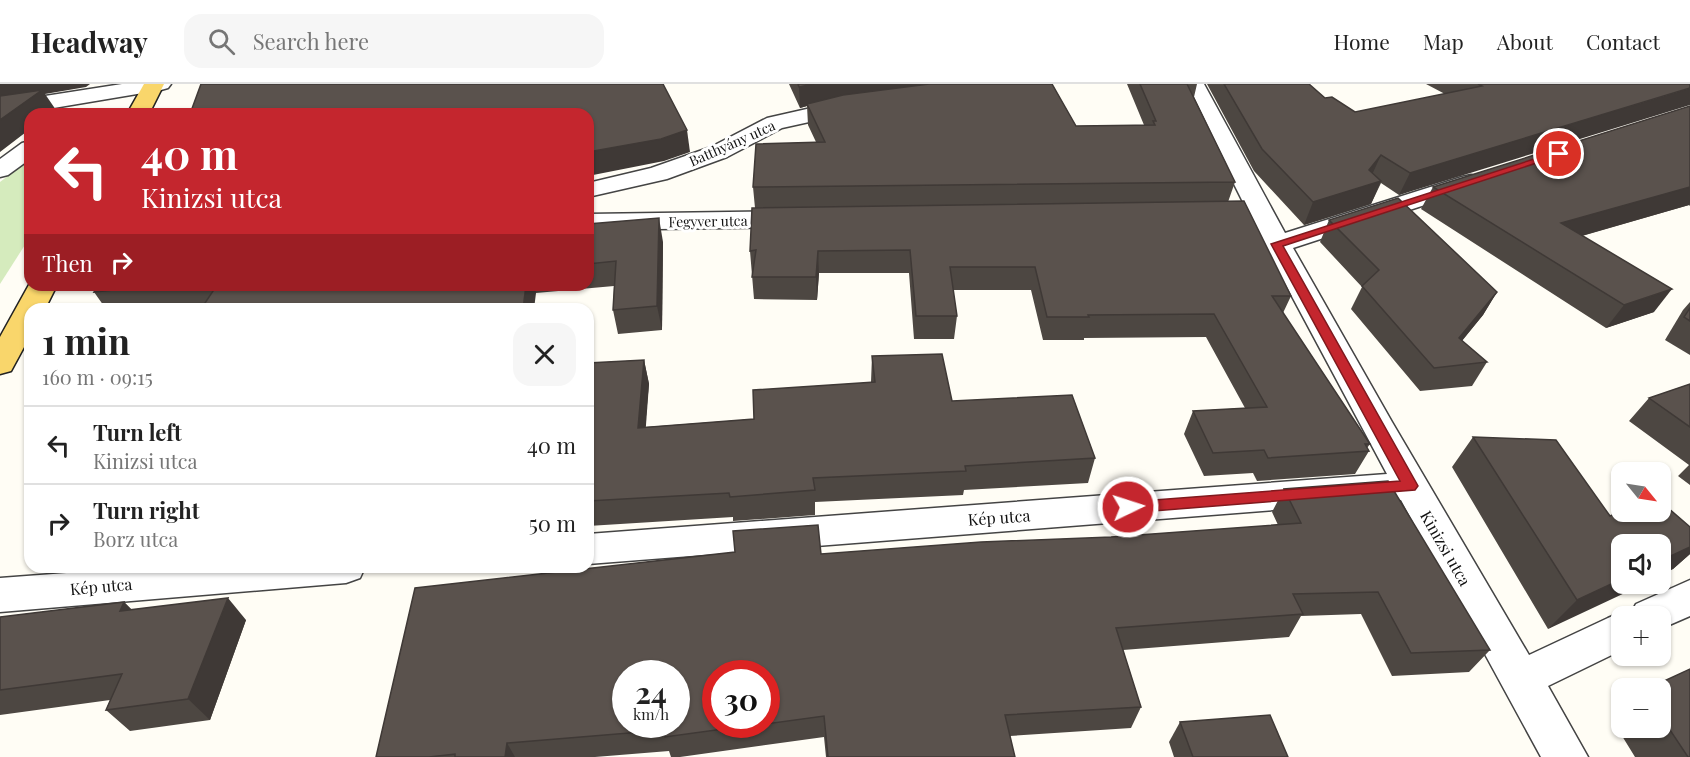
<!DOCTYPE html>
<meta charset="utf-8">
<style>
body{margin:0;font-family:"Playfair Display",serif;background:#f6f6f6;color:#222;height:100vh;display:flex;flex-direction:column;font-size:22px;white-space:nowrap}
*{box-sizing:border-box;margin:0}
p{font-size:20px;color:#767676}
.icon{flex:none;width:33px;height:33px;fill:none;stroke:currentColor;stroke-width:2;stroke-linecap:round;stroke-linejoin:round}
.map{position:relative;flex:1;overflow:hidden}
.side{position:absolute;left:24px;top:219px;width:570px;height:270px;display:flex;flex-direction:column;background:#fff;border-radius:18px;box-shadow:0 2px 4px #0004}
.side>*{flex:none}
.guide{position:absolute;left:24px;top:24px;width:570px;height:183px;border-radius:18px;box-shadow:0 2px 4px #0004;background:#c4262e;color:#fff;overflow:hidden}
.needle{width:39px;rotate:120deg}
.tools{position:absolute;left:1611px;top:378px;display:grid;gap:12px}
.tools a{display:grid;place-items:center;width:60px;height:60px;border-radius:12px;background:#fff;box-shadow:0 2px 4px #0004;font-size:30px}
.speed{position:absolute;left:612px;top:576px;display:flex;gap:12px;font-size:30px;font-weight:700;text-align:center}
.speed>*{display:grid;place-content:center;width:78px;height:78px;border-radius:50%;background:#fff;box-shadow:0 2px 4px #0004;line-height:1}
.speed small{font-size:15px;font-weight:400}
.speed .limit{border:9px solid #d22;background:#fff;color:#111}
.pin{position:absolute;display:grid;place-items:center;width:51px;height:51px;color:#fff;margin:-26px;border:3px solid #fff;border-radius:50%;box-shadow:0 2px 6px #0007}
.me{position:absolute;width:66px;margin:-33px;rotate:86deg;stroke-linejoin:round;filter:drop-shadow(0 0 4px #0008)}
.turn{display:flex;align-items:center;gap:21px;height:126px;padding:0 18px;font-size:27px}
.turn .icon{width:78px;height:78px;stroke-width:2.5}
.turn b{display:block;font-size:42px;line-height:51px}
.then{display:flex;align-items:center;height:57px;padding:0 18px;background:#0003;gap:12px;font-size:22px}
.round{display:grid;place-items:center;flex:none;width:63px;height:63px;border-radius:18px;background:#f6f6f6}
.summary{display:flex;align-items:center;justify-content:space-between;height:102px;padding:0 18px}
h1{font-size:36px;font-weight:700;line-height:45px}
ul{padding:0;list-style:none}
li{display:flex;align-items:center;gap:18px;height:78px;padding:0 18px;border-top:2px solid #e0e0e0}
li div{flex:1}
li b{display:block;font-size:22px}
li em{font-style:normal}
header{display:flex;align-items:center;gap:36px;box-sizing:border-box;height:84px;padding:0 30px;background:#fff;border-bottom:2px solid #e0e0e0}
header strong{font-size:28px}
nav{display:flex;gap:33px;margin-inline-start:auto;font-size:21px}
.search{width:420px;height:54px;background:#f6f6f6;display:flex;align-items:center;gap:15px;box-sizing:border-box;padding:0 21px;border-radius:18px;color:#767676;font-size:22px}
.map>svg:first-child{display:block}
.green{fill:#d5ebbd}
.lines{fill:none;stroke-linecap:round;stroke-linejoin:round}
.minor-casing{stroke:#444;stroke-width:3}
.major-casing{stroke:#222;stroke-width:3}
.minor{fill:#fff;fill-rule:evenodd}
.major{fill:#f9d66b;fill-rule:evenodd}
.wall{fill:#4d4742;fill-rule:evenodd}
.shaded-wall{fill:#3f3936}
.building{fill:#5a524d;stroke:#3f3936;stroke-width:1.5;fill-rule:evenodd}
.route{fill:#c4262e;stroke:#7f191e;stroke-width:1.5}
.labels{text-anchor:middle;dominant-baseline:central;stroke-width:6;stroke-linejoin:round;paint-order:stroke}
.far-street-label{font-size:14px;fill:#111;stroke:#fff}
.street-label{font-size:16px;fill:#111;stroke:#fff}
</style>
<header>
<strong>Headway</strong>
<div class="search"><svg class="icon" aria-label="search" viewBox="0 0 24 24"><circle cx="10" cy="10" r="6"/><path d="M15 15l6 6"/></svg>Search here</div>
<nav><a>Home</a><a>Map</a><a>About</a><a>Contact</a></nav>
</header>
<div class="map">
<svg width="1690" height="673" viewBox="0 0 1690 673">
<rect width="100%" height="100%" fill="#fffdf5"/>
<path class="green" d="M30 75V153L0 200V98Z"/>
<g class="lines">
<defs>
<g id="minor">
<path d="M122 0H171L168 4 161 6 0 33V19Z"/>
<path d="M1184 0H1204L1285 149 1462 93 1471 91 1480 93 1483 98 1480 103 1293 164 1392 338 1529 571 1608 534 1622 528 1630 531 1636 520 1690 496V532L1660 545V532H1622V566L1548 602 1588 673H1541L1401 416 588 480V450L1387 390 1264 160Z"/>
<path d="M851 15 859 17 862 22 859 27 782 44 727 73 667 95 588 113V99L651 84 711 63 767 34Z"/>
<path d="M30 57V75L8 91 0 93V75L22 59Z"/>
<path d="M796 127 805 130 809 135 805 140 796 143 588 146V130Z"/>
<path d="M146 483H365L360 494 346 499 0 528V494Z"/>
</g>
<g id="major">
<path d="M144 0H164L149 30H127Z"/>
<path d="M30 199 57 201 45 225H30V252L11 287 0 290V253Z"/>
</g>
</defs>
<use href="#minor" class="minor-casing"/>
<use href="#major" class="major-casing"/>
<use href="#minor" class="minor"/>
<use href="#major" class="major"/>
</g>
<g class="wall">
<path d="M789 0H1052L1076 42 1144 41 1127 0H1197L1194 13 1235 98 1228 118 1291 212 1283 229 1370 360 1367 364 1369 367 1355 390 1257 397 1253 389 1204 392 1184 350 1193 327 1245 324 1206 253 1084 254V256H1043L1031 206H953L957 232 954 255H914L909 189H819L817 216 754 215 750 167 755 124 753 103 816 58 808 41 807 22 800 24Z"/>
<path d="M1207 0H1309L1325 14 1355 28 1445 10 1426 0H1690L1399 111 1381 99 1371 120 1304 141 1254 87Z"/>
<path d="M1690 22V122L1689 121 1582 152 1654 228 1606 244 1421 125 1433 103Z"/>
<path d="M1329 136 1497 208 1483 231 1462 257 1487 278 1472 302 1420 307 1351 225 1362 203 1320 158Z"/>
<path d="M588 140 663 158 662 246 618 250 613 226 614 202 536 209 203 222 178 225H106L94 208 98 201H588Z"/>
<path d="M1690 218V271L1665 256 1683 226Z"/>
<path d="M872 272 952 317 1095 374 1088 399 964 406 963 411 815 418V431L733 437V433L588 442V279L644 276 649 300 645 343 754 335 871 298Z"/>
<path d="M1690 300V401L1678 392 1689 381 1629 337 1649 314Z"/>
<path d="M1473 353 1610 432 1690 443V470L1673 485 1622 500 1548 545 1452 383Z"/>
<path d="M1284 405 1490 566 1469 588 1392 592 1361 530 1301 532 1289 553 1123 566 1141 623 1131 644 1010 652 1015 673H826L824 653 680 673H671L669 667 595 673H376L821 470 1111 453 1278 441 1272 428ZM766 590V640H716Z"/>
<path d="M124 518 131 525 246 536 210 636 130 647 106 626 110 616 0 631V533Z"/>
<path d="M1660 604 1690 673H1635L1611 634 1622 625V644H1660Z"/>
<path d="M1180 638 1288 673H1174L1169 658Z"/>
</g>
<g class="shaded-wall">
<path d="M0 0H90L86 3 45 10 56 26 50 30H30V45L0 68Z"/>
<path d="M813 0H952L807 20V22L800 24 799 3Z"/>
<path d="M1690 4V21L1399 111 1410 89Z"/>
<path d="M687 46 690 68 664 77 588 92V68Z"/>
<path d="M1381 71 1371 93 1381 97 1371 120 1304 141 1313 118 1369 86Z"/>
<path d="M1690 103V119L1689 121 1546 162 1561 139Z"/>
<path d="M659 134 663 158 662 246 657 222Z"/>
<path d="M818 167 819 189 817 216 816 193Z"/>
<path d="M526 201H534L536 209 534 225H523Z"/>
<path d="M1672 205 1654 228 1606 244 1624 221Z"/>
<path d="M1497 208 1483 231 1445 277 1459 254Z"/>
<path d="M644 276 649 300 644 368 638 344Z"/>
<path d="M1690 463V470L1673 485 1660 492V477Z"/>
<path d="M1622 495V500H1644L1548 545 1577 516Z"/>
<path d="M228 514 246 536 210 636 188 615Z"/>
<path d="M124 518 146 540 120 527Z"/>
<path d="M507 659 515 673H505Z"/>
</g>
<g class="building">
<path d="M201 0H663L687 46 661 55 588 68V30H190Z"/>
<path d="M798 0H813L799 3Z"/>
<path d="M929 0H1052L1076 42 1155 41 1153 37H1156L1140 0H1187L1235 98 753 103 756 60 825 58 807 20 843 11Z"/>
<path d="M1224 0H1309L1325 14 1332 13 1355 28 1482 2 1478 0H1690V4L1410 89 1381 71 1369 86 1381 97 1313 118 1262 65Z"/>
<path d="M42 6 0 36V12Z"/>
<path d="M1690 22V103L1561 139 1672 205 1624 221 1433 103Z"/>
<path d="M1398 114 1497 208 1459 254 1487 278 1434 284 1362 202 1379 186 1329 136Z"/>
<path d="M1244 117 1291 212H1272L1370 360H1365L1369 367 1268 374 1264 366 1213 369 1193 327 1267 323 1214 230 1088 231 1089 233H1047L1035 183H950L957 232H916L910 166 818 167 816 193H752L756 166 750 167 752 124Z"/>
<path d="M659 134 657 222 613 226 616 177 588 180V140Z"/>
<path d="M98 201H161L94 208Z"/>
<path d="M217 201H526L523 225H201Z"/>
<path d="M1690 224V237L1684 233Z"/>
<path d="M942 270 952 317 1072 311 1095 374 965 382 966 387 813 394 815 406 730 413 729 409 588 417V279L644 276 638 344 754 335 753 306 875 298 872 272Z"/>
<path d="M1690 300V343L1649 314Z"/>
<path d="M1473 353 1556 356 1610 432 1622 427 1660 428V417L1690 443V463L1660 477V460H1622V495L1577 516Z"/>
<path d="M1388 397 1490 566 1411 569 1378 508 1293 510 1303 530 1116 544 1141 623 1005 631 1015 673H828L824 632 766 640V590H716V640H760L665 653V646L507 659 505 673H455V670L429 673H376L415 504 735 468 733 447 818 441 821 470 981 458 1111 453 1301 439 1284 405ZM626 590H676V640H626Z"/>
<path d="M228 514 188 615 106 626 122 590 0 606V533L124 518 120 527Z"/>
<path d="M1690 585V673H1688L1660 631V604H1649Z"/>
<path d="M1270 631 1288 673H1193L1180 638Z"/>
</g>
<path class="route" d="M1556 68 1564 70 1283 162 1418 402 1415 406 1128 429 1123 428 1121 423 1123 419 1128 418 1400 397 1271 160Z"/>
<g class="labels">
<g class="far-street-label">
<text transform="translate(732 59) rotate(-24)">Batthyány utca</text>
<text transform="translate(708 137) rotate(-1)">Fegyver utca</text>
</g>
<g class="street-label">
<text transform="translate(999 433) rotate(-4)">Kép utca</text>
<text transform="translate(1446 464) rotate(60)">Kinizsi utca</text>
<text transform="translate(101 502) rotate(-5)">Kép utca</text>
</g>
</g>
</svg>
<div class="tools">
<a><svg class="needle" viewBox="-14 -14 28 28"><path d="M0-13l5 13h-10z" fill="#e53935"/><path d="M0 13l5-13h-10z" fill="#767676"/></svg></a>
<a><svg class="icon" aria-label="sound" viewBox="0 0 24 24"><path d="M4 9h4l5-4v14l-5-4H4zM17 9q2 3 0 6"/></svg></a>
<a>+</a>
<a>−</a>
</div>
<div class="speed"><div>24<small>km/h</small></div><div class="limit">30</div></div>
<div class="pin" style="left:1559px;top:70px;background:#d93025"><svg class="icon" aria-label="arrive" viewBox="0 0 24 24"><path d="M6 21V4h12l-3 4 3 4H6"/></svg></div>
<svg class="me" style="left:1128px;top:423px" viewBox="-20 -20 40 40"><circle r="17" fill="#c4262e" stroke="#fff" stroke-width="3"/><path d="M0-11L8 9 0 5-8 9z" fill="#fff"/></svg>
<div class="guide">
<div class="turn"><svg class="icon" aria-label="left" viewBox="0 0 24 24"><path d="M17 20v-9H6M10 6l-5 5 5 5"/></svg><div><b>40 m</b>Kinizsi utca</div></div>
<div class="then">Then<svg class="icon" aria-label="right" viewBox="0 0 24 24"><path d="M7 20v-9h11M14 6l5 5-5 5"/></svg></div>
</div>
<section class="side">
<div class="summary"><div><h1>1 min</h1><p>160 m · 09:15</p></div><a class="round"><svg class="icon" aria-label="close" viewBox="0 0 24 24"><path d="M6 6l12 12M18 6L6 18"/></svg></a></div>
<ul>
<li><svg class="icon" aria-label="left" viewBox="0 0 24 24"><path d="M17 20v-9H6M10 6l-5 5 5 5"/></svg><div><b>Turn left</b><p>Kinizsi utca</p></div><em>40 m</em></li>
<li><svg class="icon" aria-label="right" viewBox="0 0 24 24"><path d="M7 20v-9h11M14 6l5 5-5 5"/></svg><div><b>Turn right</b><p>Borz utca</p></div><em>50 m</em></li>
</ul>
</section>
</div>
